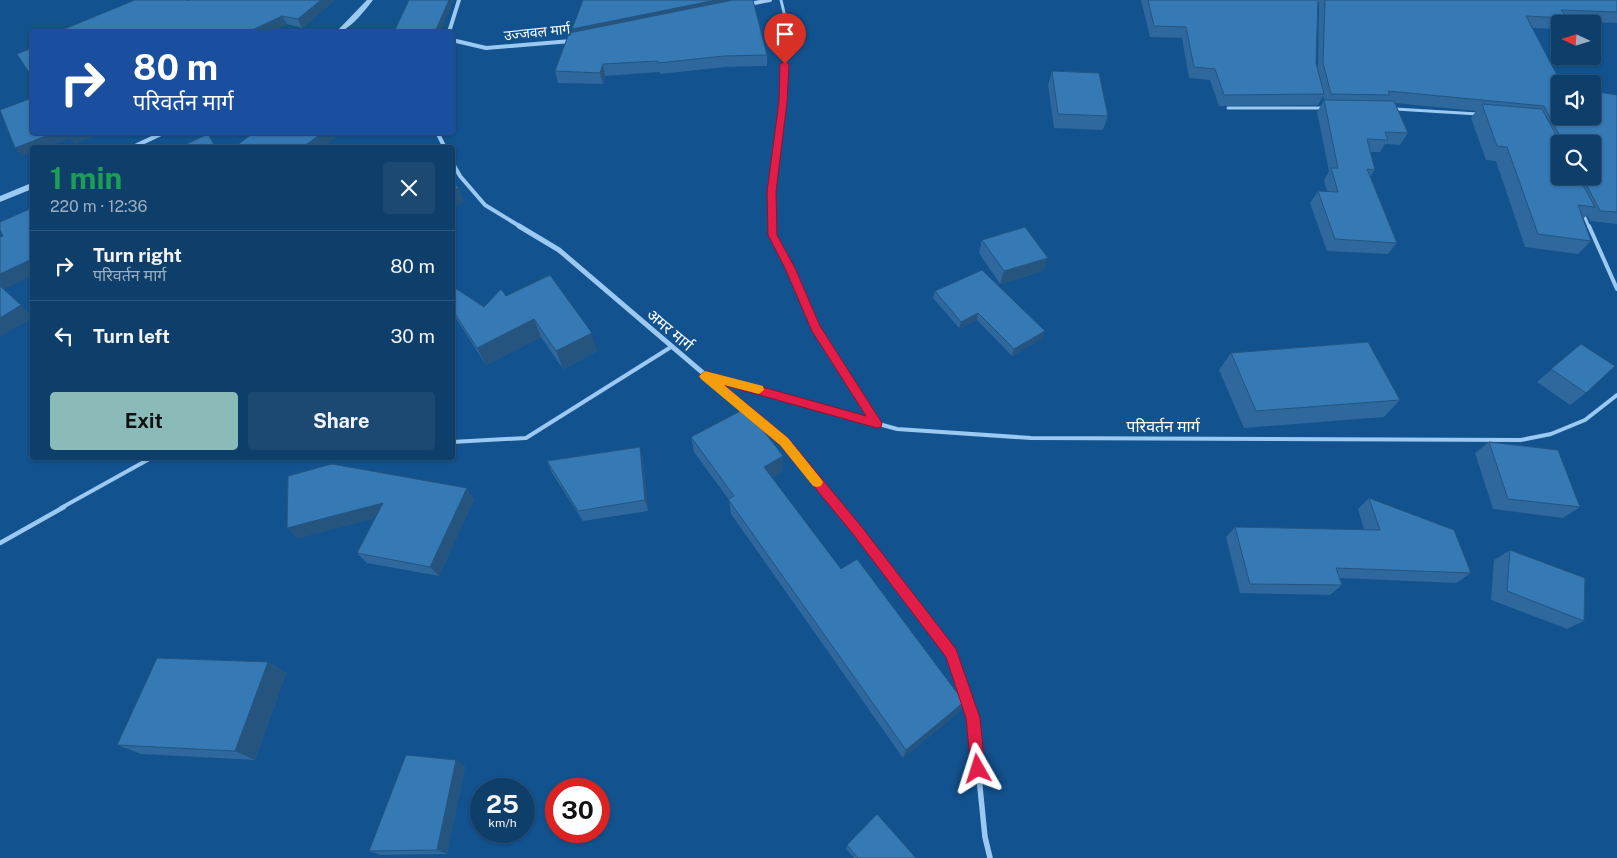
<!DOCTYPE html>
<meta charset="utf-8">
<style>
body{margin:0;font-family:"Public Sans","Noto Sans Devanagari",sans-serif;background:#1c4972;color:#f1f3f6;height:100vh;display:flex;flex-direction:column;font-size:19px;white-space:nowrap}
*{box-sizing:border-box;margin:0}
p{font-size:16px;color:#9baec1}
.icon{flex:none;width:28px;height:28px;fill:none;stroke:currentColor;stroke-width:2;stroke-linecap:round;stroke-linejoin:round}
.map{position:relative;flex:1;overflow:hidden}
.panel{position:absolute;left:30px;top:145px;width:425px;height:315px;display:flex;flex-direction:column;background:#0e3e6a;border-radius:5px;box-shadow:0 1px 4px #0004,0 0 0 1px #2e577e}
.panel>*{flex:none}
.hud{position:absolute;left:30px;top:30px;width:425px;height:105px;border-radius:5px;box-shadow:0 1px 4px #0004,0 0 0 1px #2e577e;background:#1a4fa0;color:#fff;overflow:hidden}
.needle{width:32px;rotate:274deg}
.controls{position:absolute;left:1551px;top:15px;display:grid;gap:10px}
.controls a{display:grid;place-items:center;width:50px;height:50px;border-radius:5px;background:#0e3e6a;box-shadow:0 1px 4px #0004,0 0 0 1px #2e577e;font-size:25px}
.speed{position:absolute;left:470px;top:778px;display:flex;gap:10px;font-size:25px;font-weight:700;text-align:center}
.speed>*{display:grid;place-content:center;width:65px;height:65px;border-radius:50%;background:#0e3e6a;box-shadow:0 1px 4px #0004,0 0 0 1px #2e577e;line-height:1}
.speed small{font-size:12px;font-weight:400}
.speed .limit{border:8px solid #d22;background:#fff;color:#111}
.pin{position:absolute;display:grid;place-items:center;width:42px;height:42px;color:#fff;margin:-51px -21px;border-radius:50% 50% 50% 0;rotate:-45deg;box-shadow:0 0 5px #0007}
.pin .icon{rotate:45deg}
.me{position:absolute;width:55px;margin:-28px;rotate:354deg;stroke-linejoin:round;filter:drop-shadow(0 0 4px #0008)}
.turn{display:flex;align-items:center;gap:18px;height:105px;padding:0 20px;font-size:22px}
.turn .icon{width:65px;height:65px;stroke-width:2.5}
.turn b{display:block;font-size:35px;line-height:42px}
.round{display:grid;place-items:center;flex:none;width:52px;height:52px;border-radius:5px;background:#1c4972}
.summary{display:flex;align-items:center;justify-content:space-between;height:85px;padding:0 20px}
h1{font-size:30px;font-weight:700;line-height:38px;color:#1e9e55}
.cta{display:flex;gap:10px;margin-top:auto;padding:10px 20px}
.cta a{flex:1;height:58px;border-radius:5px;background:#8bbbb9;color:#111;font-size:20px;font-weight:700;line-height:58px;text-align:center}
.cta a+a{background:#1c4972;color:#f1f3f6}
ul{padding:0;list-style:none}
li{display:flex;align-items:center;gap:15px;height:70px;padding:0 20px;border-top:1px solid #2e577e}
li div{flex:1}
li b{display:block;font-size:19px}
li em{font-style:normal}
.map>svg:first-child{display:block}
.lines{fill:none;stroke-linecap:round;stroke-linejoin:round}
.service-far2{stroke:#9bc9f2;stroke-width:3}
.service-far1{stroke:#9bc9f2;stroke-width:4}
.service{stroke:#9bc9f2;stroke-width:4.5}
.minor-far2{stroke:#9bc9f2;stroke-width:4}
.minor-far1{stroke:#9bc9f2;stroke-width:5}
.minor{stroke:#9bc9f2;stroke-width:5.5}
.tertiary{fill:#9bc9f2;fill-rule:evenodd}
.wall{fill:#2e689c;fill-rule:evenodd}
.shaded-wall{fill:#25557f}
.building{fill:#3579b5;stroke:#25557f}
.route{fill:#e11d48;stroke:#92132f}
.slow{fill:#f59e0b}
.labels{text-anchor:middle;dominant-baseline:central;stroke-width:4;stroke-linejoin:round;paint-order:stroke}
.far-street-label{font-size:14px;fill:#fff;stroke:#12528e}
.street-label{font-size:16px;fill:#fff;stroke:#12528e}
</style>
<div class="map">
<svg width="1617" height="858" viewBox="0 0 1617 858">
<rect width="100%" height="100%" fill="#12528e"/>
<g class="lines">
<g class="service-far2">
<path d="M1228 108H1323"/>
<path d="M1395 109 1478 114"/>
<path d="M1583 213 1589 227"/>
<path d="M773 227 771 192 783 102 787 25 781 0"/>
</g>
<g class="service-far1">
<path d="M773 226V235L790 268 816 328 877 423"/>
<path d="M1589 226 1617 289"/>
<path d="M709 377 897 429 1031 438 1521 440 1551 434 1585 420 1617 395"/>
<path d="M452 442 526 438 671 347"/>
<path d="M61 508 151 458"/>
</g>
<path class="service" d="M0 543 64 507"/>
<g class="minor-far2">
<path d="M749 4 770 0"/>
<path d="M449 32 459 0"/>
<path d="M452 40 486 48 571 41"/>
<path d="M437 132 445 148"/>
<path d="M452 162 460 176 485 205 521 227"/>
</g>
<path class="minor-far1" d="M519 226 559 250 784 442 839 508"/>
<path class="minor" d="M838 507 951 654 973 718 985 837 990 858"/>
<g class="tertiary">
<path d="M367 0H373C365 10 349 32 336 32Z"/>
<path d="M160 132H170L136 148H126Z"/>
<path d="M29 184H32V189L0 202V196Z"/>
</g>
</g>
<g class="wall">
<path d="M335 0 302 28 287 24 269 32H57L188 1Z"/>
<path d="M1141 0H1617V23L1565 21 1563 24H1560V27L1559 29 1532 28 1560 116 1617 95V224L1590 221 1587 215 1583 219 1591 241 1578 254 1525 247 1496 161 1486 160 1471 118 1476 111 1395 103 1408 133 1400 145 1385 144 1380 152H1370L1375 170 1370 177 1397 243 1388 254 1327 251 1310 203 1318 191 1327 192 1324 180 1329 171 1317 112 1324 100 1323 96 1318 105 1219 106 1210 80 1189 78 1182 38 1150 37ZM1318 1 1319 5 1318 68 1316 63ZM1560 144H1592V176H1560Z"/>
<path d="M573 32 767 55V66L725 67 660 74V72L605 76 603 84 558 83 555 71Z"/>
<path d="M1052 71 1108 116 1103 130 1054 128 1048 85Z"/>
<path d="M982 240 1044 271 1000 284 979 253Z"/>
<path d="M452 286 484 307 506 296 597 351 563 369 541 337 486 365 452 312Z"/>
<path d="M935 291 1043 338 1012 356 977 320 959 328 933 298Z"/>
<path d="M1581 344 1586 393 1570 405 1537 382Z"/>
<path d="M1231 353 1400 400 1384 417 1244 428 1219 370Z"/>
<path d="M691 437 783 456V471L772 478 841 569 964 702 959 712 903 758 731 514 729 500 694 452Z"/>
<path d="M1489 442 1580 507 1563 518 1493 509 1475 453Z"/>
<path d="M643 459 648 511 583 521 552 473 547 461Z"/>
<path d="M1369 498 1471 573 1456 583 1340 578 1342 585 1330 595 1240 593 1226 537 1235 527 1364 530 1358 509Z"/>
<path d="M474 499 439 576 367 563 357 553 375 518 298 538 287 528Z"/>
<path d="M1510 550 1584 621 1567 629 1491 600 1494 560Z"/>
<path d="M268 662 286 673 255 760 141 754 117 745Z"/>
<path d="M465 766 447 854 381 855 369 851Z"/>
<path d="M847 845 916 858H854L846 849Z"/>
</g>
<g class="shaded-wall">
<path d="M321 0H335L302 28 298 19Z"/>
<path d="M449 0H454L441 32H435Z"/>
<path d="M716 0H751L574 36 572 29Z"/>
<path d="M282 16 287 24 269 32H248Z"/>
<path d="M603 64 605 76 603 84 600 73Z"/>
<path d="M56 132H105L75 144 70 138 46 148H32V153L22 156 15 148Z"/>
<path d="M324 132H343L321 148H301Z"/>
<path d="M459 188 464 202 452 208V191Z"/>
<path d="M1048 258 1044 271 1000 284 1004 271Z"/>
<path d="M32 259V276L4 289 32 316V318L0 337V274Z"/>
<path d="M978 313 977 320 959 328 961 322Z"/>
<path d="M534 319 541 337 486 365 477 348Z"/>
<path d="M1045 331 1043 338 1012 356 1014 349Z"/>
<path d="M592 333 597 351 563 369 556 351Z"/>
<path d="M640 447 643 459 648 511 645 500Z"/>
<path d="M783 456V471L765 482 764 467Z"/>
<path d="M467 488 474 499 439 576 430 567Z"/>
<path d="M383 503 392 514 298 538 287 528Z"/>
<path d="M268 662 286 673 255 760 235 751Z"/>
<path d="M964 702 959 712 903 758 906 750Z"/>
<path d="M456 760 465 766 447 854 437 850Z"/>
</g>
<g class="building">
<path d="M135 0H187L188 1 189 0H321L298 19 282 16 248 32H57Z"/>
<path d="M409 0H449L435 32H394Z"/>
<path d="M583 0H716L572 29Z"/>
<path d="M733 0H753L767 55 724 56 658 63V61L603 64 600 73 555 71 569 33Z"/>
<path d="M1148 0H1318L1316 63 1324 94 1224 95 1215 69 1194 67 1186 27 1154 26Z"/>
<path d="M1325 0H1617V12L1561 10 1567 18 1526 16 1558 77 1564 78 1567 84H1560V116H1592V91L1617 95V212L1600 211 1582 176H1592V144H1564L1544 106 1388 91 1390 95 1331 94 1323 63Z"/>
<path d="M32 48V77L17 54Z"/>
<path d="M1052 71 1099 73 1108 116 1058 114Z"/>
<path d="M32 98V132H56L15 148 0 110Z"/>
<path d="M1324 100 1394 101 1408 133 1385 132 1388 140 1367 139 1375 170 1367 169 1397 243 1335 239 1318 191 1338 192 1331 168H1338Z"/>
<path d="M1482 104 1542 109 1561 144H1560V176H1578L1595 207 1578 205 1591 241 1538 234 1507 147 1497 146Z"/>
<path d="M66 132H77L68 136Z"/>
<path d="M255 132H324L301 148H233Z"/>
<path d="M208 134 216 148H178Z"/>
<path d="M452 182 459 188 452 191Z"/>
<path d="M32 208V259L0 274V237L3 236 0 230V222Z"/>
<path d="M1025 227 1048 258 1004 271 982 240Z"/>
<path d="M982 270 1045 331 1014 349 978 313 961 322 935 291Z"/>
<path d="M550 275 592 333 556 351 534 319 477 348 452 309V286L484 307 501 289 506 296Z"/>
<path d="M0 286 21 305 0 318Z"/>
<path d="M1368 342 1400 400 1256 411 1231 353Z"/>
<path d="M1581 344 1615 366 1586 393 1551 369Z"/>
<path d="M746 408 783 456 764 467 841 569 857 559 964 702 906 750 728 499 734 496 691 437Z"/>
<path d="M1489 442 1558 450 1580 507 1508 499Z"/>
<path d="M640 447 645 500 578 511 547 461Z"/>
<path d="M332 464 467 488 430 567 357 553 383 503 287 528 288 476Z"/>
<path d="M1369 498 1454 530 1471 573 1336 568 1342 585 1250 584 1235 527 1380 530Z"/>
<path d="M1510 550 1585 578 1584 621 1507 591Z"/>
<path d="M157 658 268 662 235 751 117 745Z"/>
<path d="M406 755 456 760 437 850 369 851Z"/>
<path d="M877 814 916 858H858L847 845Z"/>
</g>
<path class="route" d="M785 61 789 64 787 102 776 192 777 235 795 268 820 326 882 423 881 427 877 428 724 385 788 438 861 526 956 649 980 718 985 769 983 774 978 776 973 774 971 769 966 718 946 657 853 534 780 445 699 376 705 371 866 416 812 331 785 268 768 235 767 192 779 102 780 64Z"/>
<path class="slow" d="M705 371 763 386 764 390 759 394 724 385 788 438 821 479 823 482 821 486 817 487 813 486 780 445 701 379 699 376Z"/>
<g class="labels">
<g class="far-street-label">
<text transform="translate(537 32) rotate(-6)">उज्जवल मार्ग</text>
</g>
<g class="street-label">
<text transform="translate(670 330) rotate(40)">अमर मार्ग</text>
<text x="1163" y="426">परिवर्तन मार्ग</text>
</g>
</g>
</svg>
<div class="controls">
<a><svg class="needle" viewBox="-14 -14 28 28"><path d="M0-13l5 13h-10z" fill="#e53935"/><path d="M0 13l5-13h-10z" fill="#9baec1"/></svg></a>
<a><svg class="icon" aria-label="sound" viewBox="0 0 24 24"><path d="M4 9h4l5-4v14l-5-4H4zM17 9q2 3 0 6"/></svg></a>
<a><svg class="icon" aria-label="search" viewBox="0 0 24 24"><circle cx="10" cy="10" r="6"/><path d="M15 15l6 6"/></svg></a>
</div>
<div class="speed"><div>25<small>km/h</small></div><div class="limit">30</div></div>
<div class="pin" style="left:785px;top:64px;background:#d93025"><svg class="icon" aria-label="arrive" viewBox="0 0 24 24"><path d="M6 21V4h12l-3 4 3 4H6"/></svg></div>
<svg class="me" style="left:978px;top:769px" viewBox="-20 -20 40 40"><path d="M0-17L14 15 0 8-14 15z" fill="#e11d48" stroke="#fff" stroke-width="4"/></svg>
<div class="hud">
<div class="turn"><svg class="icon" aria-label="right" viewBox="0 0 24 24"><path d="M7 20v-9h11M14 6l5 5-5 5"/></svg><div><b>80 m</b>परिवर्तन मार्ग</div></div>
</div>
<section class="panel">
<div class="summary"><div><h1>1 min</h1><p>220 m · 12:36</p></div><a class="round"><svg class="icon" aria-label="close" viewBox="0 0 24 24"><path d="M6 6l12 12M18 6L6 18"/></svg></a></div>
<ul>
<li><svg class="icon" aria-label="right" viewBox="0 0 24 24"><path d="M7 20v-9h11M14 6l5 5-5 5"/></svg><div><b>Turn right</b><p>परिवर्तन मार्ग</p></div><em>80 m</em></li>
<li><svg class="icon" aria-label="left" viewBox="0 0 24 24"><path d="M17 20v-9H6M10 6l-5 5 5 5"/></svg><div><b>Turn left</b></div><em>30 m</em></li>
</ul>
<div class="cta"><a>Exit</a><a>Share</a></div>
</section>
</div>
